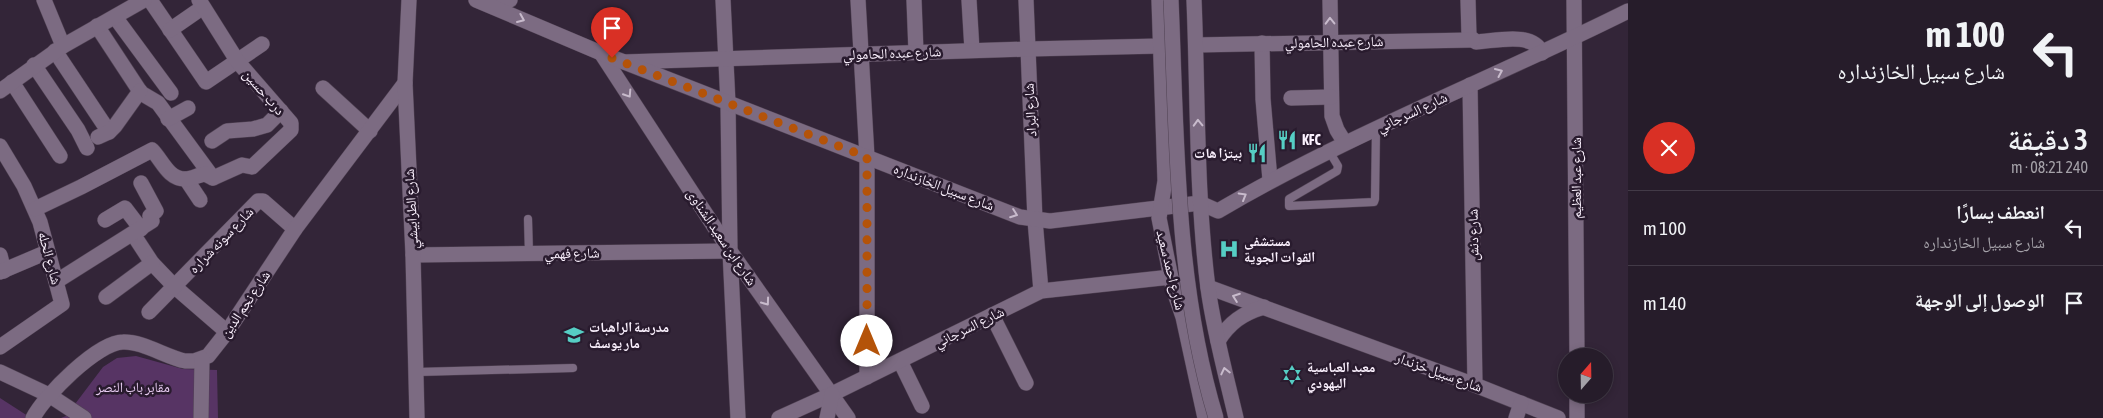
<!DOCTYPE html>
<html lang="ar">
<meta charset="utf-8">
<style>
body{margin:0;font-family:"Asap Condensed","Noto Naskh Arabic",sans-serif;background:#2e2532;color:#f1f3f6;direction:rtl;height:100vh;display:flex;flex-direction:column;font-size:19px;white-space:nowrap}
*{box-sizing:border-box;margin:0}
p{font-size:16px;color:#a4a1a8}
.icon{flex:none;width:28px;height:28px;fill:none;stroke:currentColor;stroke-width:2;stroke-linecap:round;stroke-linejoin:round}
.map{position:relative;flex:1;overflow:hidden;direction:ltr}
.sheet{display:flex;flex-direction:column;background:#261c2a;width:475px}
.sheet>*{flex:none}
.guide{background:#261c2a;color:#f1f3f6;overflow:hidden}
.needle{width:32px;rotate:20deg}
.buttons{position:absolute;left:1558px;top:348px;display:grid;gap:10px}
.buttons a{display:grid;place-items:center;width:55px;height:55px;border-radius:50%;background:#261c2a;box-shadow:0 2px 8px #0003,0 0 0 1px #423a47;font-size:25px}
.pin{position:absolute;display:grid;place-items:center;width:42px;height:42px;color:#fff;margin:-51px -21px;border-radius:50% 50% 50% 0;rotate:-45deg;box-shadow:0 0 5px #0007}
.pin .icon{rotate:45deg}
.me{position:absolute;width:55px;margin:-28px;rotate:0deg;stroke-linejoin:round;filter:drop-shadow(0 0 4px #0008)}
.turn{display:flex;align-items:center;gap:18px;height:105px;padding:0 15px;font-size:22px}
.turn .icon{width:65px;height:65px;stroke-width:2.5}
.turn b{display:block;font-size:35px;line-height:42px}
.round{display:grid;place-items:center;flex:none;width:52px;height:52px;border-radius:26px;background:#2e2532}
.overview{display:flex;align-items:center;justify-content:space-between;height:85px;padding:0 15px}
h1{font-size:30px;font-weight:600;line-height:38px}
ul{padding:0;list-style:none}
li{display:flex;align-items:center;gap:15px;height:75px;padding:0 15px;border-top:1px solid #423a47}
li div{flex:1}
li b{display:block;font-size:19px}
li em{font-style:normal}
main{display:flex;flex:1;min-height:0}
.map>svg:first-child{display:block}
.green{fill:#573464}
.lines{fill:none;stroke-linecap:round;stroke-linejoin:round}
.lane-casing{stroke:#514354;stroke-width:9}
.street-casing{stroke:#514354;stroke-width:16}
.secondary-casing{stroke:#514354;stroke-width:16}
.lane{stroke:#7c6b82;stroke-width:8}
.street{stroke:#7c6b82;stroke-width:15}
.secondary{stroke:#7c6b82;stroke-width:15}
.secondary-bridge-casing{stroke:#514354;stroke-width:16;stroke-linecap:butt}
.secondary-bridge{stroke:#7c6b82;stroke-width:15}
.oneway{stroke:#c8bbcc}
.route{stroke:#b45309;stroke-width:9;stroke-dasharray:0 16.2}
.labels{text-anchor:middle;dominant-baseline:central;stroke-width:5;stroke-linejoin:round;paint-order:stroke}
.street-label{font-size:14px;fill:#faf0fd;stroke:#291b2e}
.poi-label{font-size:14px;font-weight:bold;fill:#faf0fd;stroke:#291b2e;text-anchor:start}
.park-label{font-size:14px;fill:#e9cdf3;stroke:#291b2e}
</style>
<main>
<section class="sheet">
<div class="guide">
<div class="turn"><svg class="icon" aria-label="left" viewBox="0 0 24 24"><path d="M17 20v-9H6M10 6l-5 5 5 5"/></svg><div><b>100 m</b>شارع سبيل الخازنداره</div></div>
</div>
<div class="overview"><div><h1>3 دقيقة</h1><p>240 m · 08:21</p></div><a class="round" style="background:#d93025;color:#fff"><svg class="icon" aria-label="close" viewBox="0 0 24 24"><path d="M6 6l12 12M18 6L6 18"/></svg></a></div>
<ul>
<li><svg class="icon" aria-label="left" viewBox="0 0 24 24"><path d="M17 20v-9H6M10 6l-5 5 5 5"/></svg><div><b>انعطف يسارًا</b><p>شارع سبيل الخازنداره</p></div><em>100 m</em></li>
<li><svg class="icon" aria-label="arrive" viewBox="0 0 24 24"><path d="M6 21V4h12l-3 4 3 4H6"/></svg><div><b>الوصول إلى الوجهة</b></div><em>140 m</em></li>
</ul>
</section>
<div class="map">
<svg width="1628" height="418" viewBox="0 0 1628 418">
<rect width="100%" height="100%" fill="#332538"/>
<g class="green">
<path d="M136 356 183 369 217 370 218 418H61L66 416 103 367 117 358Z"/>
<path d="M0 398 31 418H0Z"/>
</g>
<g class="lines">
<defs>
<g id="lane">
<path d="M1329 151 1338 166 1337 171 1289 199V206L1374 202 1375 199 1376 129"/>
<path d="M528 219 529 254"/>
<path d="M417 372 573 368"/>
</g>
<g id="street">
<path d="M44 0 63 46"/>
<path d="M150 0 206 82 262 44"/>
<path d="M723 0 728 103 730 251 738 418"/>
<path d="M858 0 867 157V377"/>
<path d="M914 0 916 52"/>
<path d="M969 0 972 50"/>
<path d="M1026 0 1035 220 1041 291"/>
<path d="M1330 0 1332 116 1337 130 1345 143"/>
<path d="M1468 0 1469 36 1476 42C1496 41 1532 31 1542 53"/>
<path d="M1574 0 1577 356"/>
<path d="M494 7 510 0"/>
<path d="M115 17 171 93"/>
<path d="M97 26 141 93 158 103 213 178"/>
<path d="M170 30 196 12"/>
<path d="M1262 43 1263 99 1270 180"/>
<path d="M1196 45 1472 40"/>
<path d="M55 51 109 132"/>
<path d="M601 53 730 251 848 418"/>
<path d="M624 62 1028 49 1160 46"/>
<path d="M34 65 78 130 87 148"/>
<path d="M12 82 60 156"/>
<path d="M1470 85 1475 385"/>
<path d="M323 88 370 131"/>
<path d="M0 91 63 46 144 0"/>
<path d="M1291 98 1331 97"/>
<path d="M168 119 188 108"/>
<path d="M98 137 109 132 115 126 140 91"/>
<path d="M212 141 227 131 253 129 267 125 281 111"/>
<path d="M0 146 24 186 40 222 62 304 0 347"/>
<path d="M186 179 200 200"/>
<path d="M35 209 81 187 152 150C162 160 168 179 185 179 191 179 198 175 205 174L213 178 242 165 252 167 291 130V123L238 62 199 0"/>
<path d="M105 220 125 208 141 229"/>
<path d="M133 234 152 263 175 287 227 332"/>
<path d="M0 255 4 271"/>
<path d="M413 255 730 251"/>
<path d="M0 272 47 252"/>
<path d="M57 281 152 221 150 216 156 211 141 183"/>
<path d="M1208 287 1475 385 1558 418"/>
<path d="M106 297 152 263"/>
<path d="M149 312 258 201H263L295 229"/>
<path d="M992 315 1026 383"/>
<path d="M1218 341C1229 323 1243 313 1264 307"/>
<path d="M900 361 922 406"/>
<path d="M0 372 49 395 84 418"/>
<path d="M1577 394V418"/>
<path d="M33 418C44 396 98 342 123 342 142 341 166 357 185 361H194L208 356 227 332 295 229 405 83"/>
<path d="M201 418 202 359"/>
<path d="M779 418 832 394 1041 291 1171 277"/>
<path d="M827 418 832 394"/>
<path d="M1516 418 1521 403"/>
</g>
<g id="secondary">
<path d="M409 0 405 83 413 255 417 418"/>
<path d="M476 0 601 53 1020 217 1050 221 1200 203 1218 211C1349 134 1492 79 1628 11"/>
<path d="M1159 0 1165 181 1159 218 1173 288 1183 317 1205 418"/>
<path d="M1194 0C1198 96 1196 193 1208 288 1214 332 1226 375 1236 418"/>
</g>
</defs>
<use href="#lane" class="lane-casing"/>
<use href="#street" class="street-casing"/>
<use href="#secondary" class="secondary-casing"/>
<use href="#lane" class="lane"/>
<use href="#street" class="street"/>
<use href="#secondary" class="secondary"/>
<defs>
<path id="secondary-bridge" d="M1171 0C1177 140 1175 283 1216 418"/>
</defs>
<use href="#secondary-bridge" class="secondary-bridge-casing"/>
<use href="#secondary-bridge" class="secondary-bridge"/>
</g>
<defs><path id="oneway-chevron" d="M-2-3.5L2.5 0L-2 3.5" fill="none" stroke-width="1.6" stroke-linecap="round" stroke-linejoin="round" transform="scale(1.25)"/></defs>
<g class="oneway">
<use href="#oneway-chevron" transform="translate(521 19) rotate(23)"/>
<use href="#oneway-chevron" transform="translate(1330 21) rotate(-91)"/>
<use href="#oneway-chevron" transform="translate(1499 72) rotate(-24)"/>
<use href="#oneway-chevron" transform="translate(628 94) rotate(57)"/>
<use href="#oneway-chevron" transform="translate(1198 123) rotate(-92)"/>
<use href="#oneway-chevron" transform="translate(1243 196) rotate(-30)"/>
<use href="#oneway-chevron" transform="translate(1014 214) rotate(20)"/>
<use href="#oneway-chevron" transform="translate(1236 297) rotate(-160)"/>
<use href="#oneway-chevron" transform="translate(766 302) rotate(54)"/>
<use href="#oneway-chevron" transform="translate(1225 371) rotate(-103)"/>
</g>
<g class="lines">
<path class="route" d="M612 58 867 157V341"/>
</g>
<defs>
<symbol id="restaurant-bare" viewBox="-9 -9 18 18"><path d="M-5-6h1v4h1v-4h1v4h1v-4h1v5L-1.5 .5V6h-2V.5L-5-1ZM5-6V6H3V1.5H1.5Q1.5-4 5-6Z" fill="#56cec4" stroke="#291b2e" stroke-width="2.5" paint-order="stroke"/></symbol>
<symbol id="hospital-bare" viewBox="-9 -9 18 18"><path d="M-5-5h3v3.5h4V-5h3V5h-3V1.5h-4V5h-3Z" fill="#56cec4" stroke="#291b2e" stroke-width="2.5" paint-order="stroke"/></symbol>
<symbol id="school-bare" viewBox="-9 -9 18 18"><path d="M0-5L7-2L0 1L-7-2ZM-4 1L0 2.5L4 1V4Q0 6-4 4Z" fill="#56cec4" stroke="#291b2e" stroke-width="2.5" paint-order="stroke"/></symbol>
<symbol id="synagogue-bare" viewBox="-9 -9 18 18"><path d="M0-6.5L5.6 3.2H-5.6ZM0 6.5L5.6-3.2H-5.6Z" fill="#56cec4" stroke="#291b2e" stroke-width="2.5" paint-order="stroke"/></symbol>
</defs>
<g fill-rule="evenodd">
<use href="#restaurant-bare" x="1273" y="126" width="28" height="28"/>
<use href="#restaurant-bare" x="1243" y="139" width="28" height="28"/>
<use href="#hospital-bare" x="1215" y="235" width="28" height="28"/>
<use href="#school-bare" x="560" y="321" width="28" height="28"/>
<use href="#synagogue-bare" x="1278" y="361" width="28" height="28"/>
</g>
<g class="labels">
<g class="street-label">
<text transform="translate(1334 42) rotate(-1)">شارع عبده الحامولي</text>
<text transform="translate(892 53) rotate(-2)">شارع عبده الحامولي</text>
<text transform="translate(264 92) rotate(49)">درب حسين</text>
<text transform="translate(1030 110) rotate(-93)">شارع البراد</text>
<text transform="translate(1412 112) rotate(-25)">شارع السرجاني</text>
<text transform="translate(1576 178) rotate(-90)">شارع عبد العظيم</text>
<text transform="translate(944 187) rotate(21)">شارع سبيل الخازنداره</text>
<text transform="translate(411 209) rotate(-93)">شارع الطرابيشي</text>
<text transform="translate(1473 235) rotate(-91)">شارع دنش</text>
<text transform="translate(722 237) rotate(56)">شارع ابن سعيد الشناوى</text>
<text transform="translate(221 240) rotate(-46)">شارع سونه شراره</text>
<text transform="translate(572 253) rotate(-1)">شارع فهمي</text>
<text transform="translate(50 258) rotate(75)">شارع الحله</text>
<text transform="translate(1171 270) rotate(76)">شارع احمد سعيد</text>
<text transform="translate(245 304) rotate(-56)">شارع نجم الدين</text>
<text transform="translate(969 327) rotate(-26)">شارع السرجاني</text>
<text transform="translate(1439 372) rotate(20)">شارع سبيل خزندار</text>
</g>
<g class="poi-label">
<text x="1302" y="140">KFC</text>
<text x="1242" y="153" text-anchor="end">بيتزا هات</text>
<text x="1244" y="241">مستشفى<tspan x="1244" dy="16">القوات الجوية</tspan></text>
<text x="589" y="327">مدرسة الراهبات<tspan x="589" dy="16">مار يوسف</tspan></text>
<text x="1307" y="367">معبد العباسية<tspan x="1307" dy="16">اليهودي</tspan></text>
</g>
<g class="park-label">
<text x="133" y="387">مقابر باب النصر</text>
</g>
</g>
</svg>
<div class="buttons">
<a><svg class="needle" viewBox="-14 -14 28 28"><path d="M0-13l5 13h-10z" fill="#e53935"/><path d="M0 13l5-13h-10z" fill="#a4a1a8"/></svg></a>
</div>
<div class="pin" style="left:612px;top:58px;background:#d93025"><svg class="icon" aria-label="arrive" viewBox="0 0 24 24"><path d="M6 21V4h12l-3 4 3 4H6"/></svg></div>
<svg class="me" style="left:867px;top:341px" viewBox="-20 -20 40 40"><circle r="19" fill="#fff"/><path d="M0-13L10 11 0 6-10 11z" fill="#b45309"/></svg>
</div>
</main>
